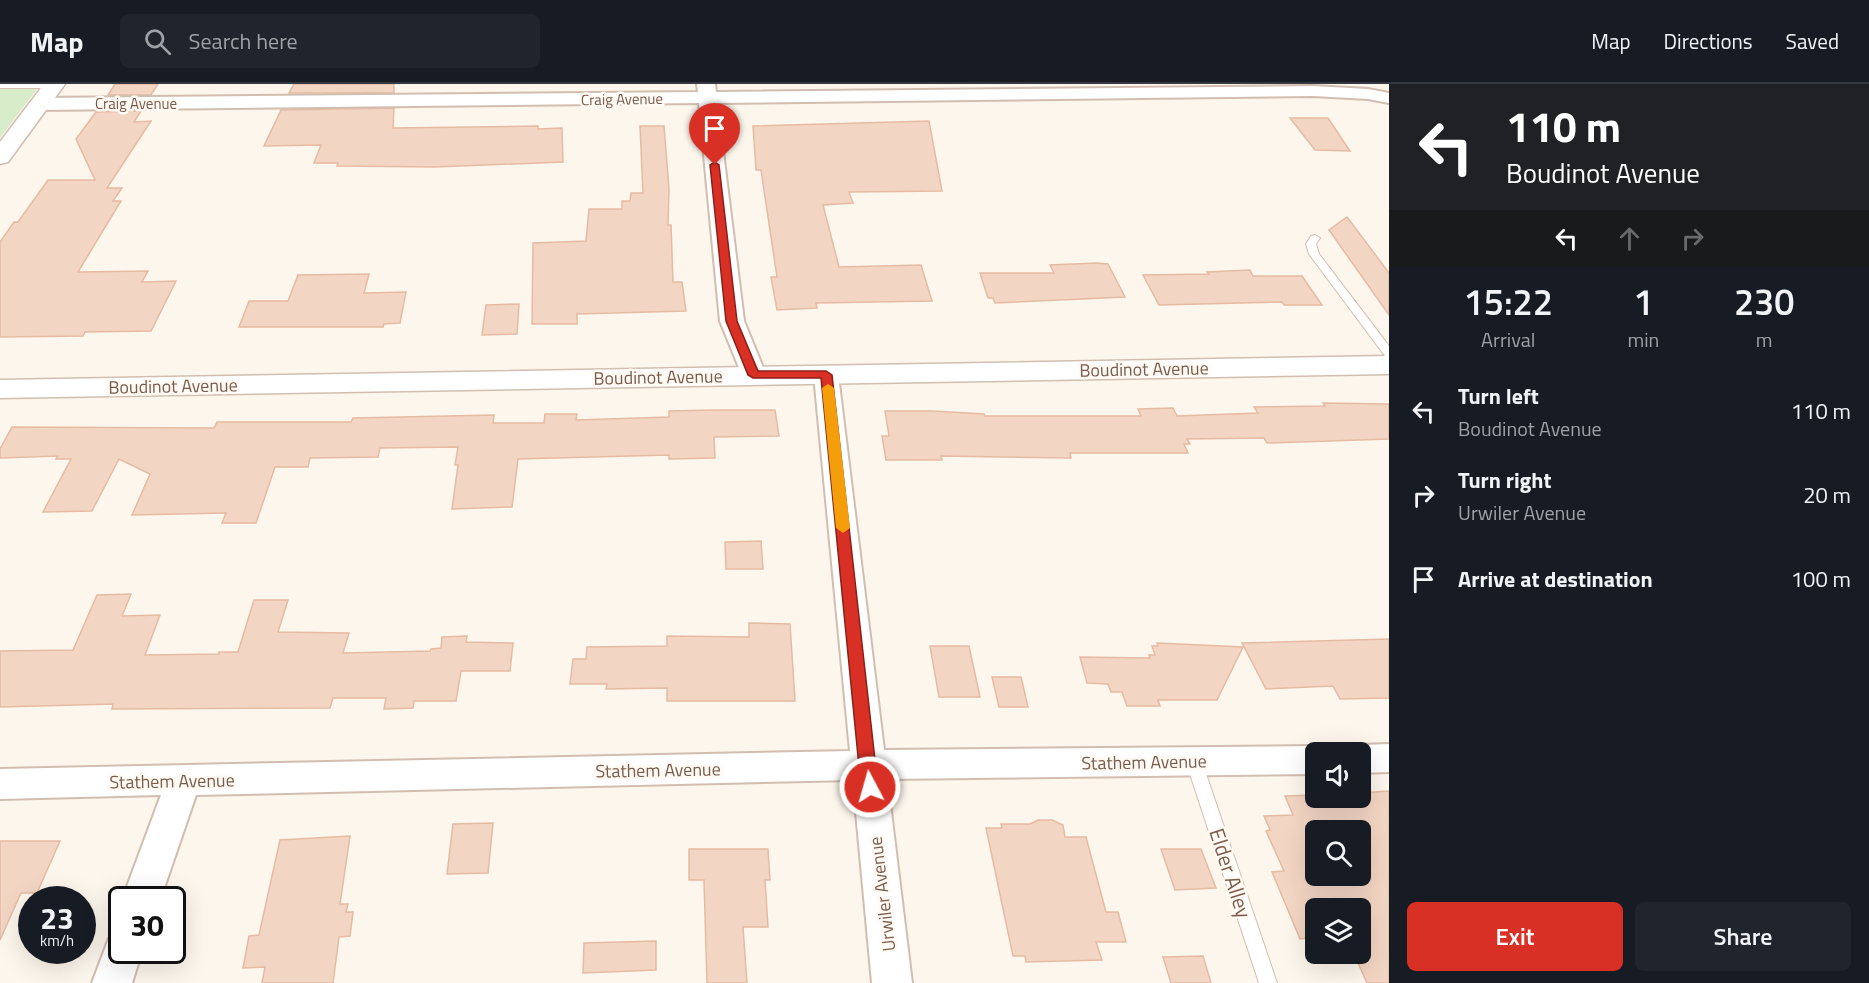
<!DOCTYPE html>
<style>
body{margin:0;font-family:"Titillium Web",sans-serif;background:#20242c;color:#f1f3f6;height:100vh;display:flex;flex-direction:column;font-size:22px;white-space:nowrap}
*{box-sizing:border-box;margin:0}
p{font-size:20px;color:#9ea1a6}
.icon{flex:none;width:33px;height:33px;fill:none;stroke:currentColor;stroke-width:2;stroke-linecap:round;stroke-linejoin:round}
.map{position:relative;flex:1;overflow:hidden}
.panel{display:flex;flex-direction:column;background:#171b24;width:480px}
.panel>*{flex:none}
.hud{background:#202124;color:#fff;overflow:hidden}
.fabs{position:absolute;left:1305px;top:658px;display:grid;gap:12px}
.fabs a{display:grid;place-items:center;width:66px;height:66px;border-radius:9px;background:#171b24;box-shadow:0 6px 24px #0002;font-size:30px}
.speed{position:absolute;left:18px;top:802px;display:flex;gap:12px;font-size:30px;font-weight:700;text-align:center}
.speed>*{display:grid;place-content:center;width:78px;height:78px;border-radius:50%;background:#171b24;box-shadow:0 6px 24px #0002;line-height:1}
.speed small{font-size:15px;font-weight:400}
.speed .limit{border:3px solid #111;border-radius:9px;background:#fff;color:#111}
.pin{position:absolute;display:grid;place-items:center;width:51px;height:51px;color:#fff;margin:-62px -26px;border-radius:50% 50% 50% 0;rotate:-45deg;box-shadow:0 0 6px #0007}
.pin .icon{rotate:45deg}
.me{position:absolute;width:66px;margin:-33px;rotate:354deg;stroke-linejoin:round;filter:drop-shadow(0 0 4px #0008)}
.turn{display:flex;align-items:center;gap:21px;height:126px;padding:0 18px;font-size:27px}
.turn .icon{width:78px;height:78px;stroke-width:2.5}
.turn b{display:block;font-size:42px;line-height:51px}
.lanes{display:flex;align-items:center;height:57px;padding:0 18px;background:#0003;justify-content:center;gap:30px;direction:ltr}
.lanes .off{opacity:.35}
.eta{display:flex;justify-content:space-evenly;align-items:center;height:102px;text-align:center}
.eta b{font-size:36px;font-weight:600;line-height:42px}
.cta{display:flex;gap:12px;margin-top:auto;padding:12px 18px}
.cta a{flex:1;height:69px;border-radius:9px;background:#d93025;color:#fff;font-size:24px;font-weight:600;line-height:69px;text-align:center}
.cta a+a{background:#20242c;color:#f1f3f6}
ul{padding:0;list-style:none}
li{display:flex;align-items:center;gap:18px;height:84px;padding:0 18px}
li div{flex:1}
li b{display:block;font-size:22px}
li em{font-style:normal}
header{display:flex;align-items:center;gap:36px;box-sizing:border-box;height:84px;padding:0 30px;background:#171b24;border-bottom:2px solid #363941}
header strong{font-size:28px}
nav{display:flex;gap:33px;margin-inline-start:auto;font-size:21px}
.search{width:420px;height:54px;background:#20242c;display:flex;align-items:center;gap:15px;box-sizing:border-box;padding:0 21px;border-radius:9px;color:#9ea1a6;font-size:22px}
main{display:flex;flex:1;min-height:0}
.map>svg:first-child{display:block}
.green{fill:#d8ecc9}
.building{fill:#f3d5c3;stroke:#e6bba3;stroke-width:1.5;fill-rule:evenodd}
.lines{fill:none;stroke-linecap:round;stroke-linejoin:round}
.service-casing{stroke:#d1beb0;stroke-width:2}
.minor-casing{stroke:#d1beb0;stroke-width:4}
.tertiary-casing{stroke:#d1beb0;stroke-width:3}
.service{fill:#fff;fill-rule:evenodd}
.minor{fill:#fff;fill-rule:evenodd}
.tertiary{fill:#fff;fill-rule:evenodd}
.route{fill:#d93025;stroke:#8d1f18;stroke-width:1.5}
.slow{fill:#f59e0b}
.labels{text-anchor:middle;dominant-baseline:central;stroke-width:5;stroke-linejoin:round;paint-order:stroke}
.far-street-label{font-size:15px;fill:#7a5c4d;stroke:#fffaf3}
.street-label{font-size:18px;fill:#7a5c4d;stroke:#fffaf3}
.near-street-label{font-size:21px;fill:#7a5c4d;stroke:#fffaf3}
</style>
<header>
<strong>Map</strong>
<div class="search"><svg class="icon" aria-label="search" viewBox="0 0 24 24"><circle cx="10" cy="10" r="6"/><path d="M15 15l6 6"/></svg>Search here</div>
<nav><a>Map</a><a>Directions</a><a>Saved</a></nav>
</header>
<main>
<div class="map">
<svg width="1389" height="899" viewBox="0 0 1389 899">
<rect width="100%" height="100%" fill="#fdf6ec"/>
<path class="green" d="M0 0H41L0 54Z"/>
<g class="building">
<path d="M115 0H158L151 11H108Z"/>
<path d="M294 0H394V9H289Z"/>
<path d="M394 24 393 44 538 42V45L562 44 563 78 435 83 337 82 338 79H314L321 61 264 62 281 26Z"/>
<path d="M141 27 134 38 151 37 107 104H122L113 117H121L78 188 148 187 142 198 176 197 151 247 85 248 83 252 0 253V158L14 138H18L48 96H95L76 55 96 28Z"/>
<path d="M1290 34H1328L1350 67 1315 66Z"/>
<path d="M929 37 942 107 849 108 853 119 823 121 839 183 921 181 932 217 816 219 817 224 777 226 771 193H777L761 86H756L753 42Z"/>
<path d="M640 42H664L669 105 668 141H671L673 198H682L686 227 577 230V240H532L533 159 586 157 589 125H622V117H630L631 109H643Z"/>
<path d="M1347 133 1389 189V231L1329 146Z"/>
<path d="M1097 179 1108 180 1125 213 995 219 993 214H988L980 189H1054L1050 181Z"/>
<path d="M1250 186 1253 192H1302L1322 221H1284L1282 218 1159 221 1143 191 1209 190 1207 188Z"/>
<path d="M369 190 364 209 406 208 400 239 384 240 383 243H239L249 217H288L298 191Z"/>
<path d="M519 220 517 250 482 251 486 221Z"/>
<path d="M1323 319 1389 320V355L1267 359 1264 354 1187 355 1190 360H1184L1188 369H1070L1071 374 941 372 942 376H886L882 352H889L885 327H932L984 330 985 332H1141L1138 325 1173 324 1177 332 1258 329 1254 323 1325 322Z"/>
<path d="M714 326H775L779 352 714 353 715 374 669 375V371L518 375 512 423 452 425 458 381H455L458 363 380 364 378 373 310 374 308 383H275L256 439H222L226 429 132 431 150 390 119 375 92 427 43 428 71 375H56L58 372 0 374V365L12 343 214 344 217 338H351L353 334 494 331 493 339H544L545 330H577L576 336 669 333V327Z"/>
<path d="M761 457 763 485H726L725 458Z"/>
<path d="M131 510 122 532 160 531 145 571 219 570V568H238L254 516H288L278 548 349 549 343 569 430 567 431 565 441 564 442 553 467 552 466 558 513 559 510 587H461L456 617H414L413 624 384 625 386 614H333L330 624 112 625 113 620 0 623V567L73 566 97 511Z"/>
<path d="M749 539 790 540 795 617H667V604L606 605 607 600H570L573 575H586L587 563 667 562V552L749 553Z"/>
<path d="M1389 555V614L1340 615 1333 602 1266 605 1242 559Z"/>
<path d="M1157 559 1243 563 1217 616H1158L1160 622H1127L1122 608H1111L1108 600 1087 599 1080 573 1150 574 1149 571H1155L1152 562H1158Z"/>
<path d="M930 562H969L980 613H939Z"/>
<path d="M992 593H1021L1028 623H999Z"/>
<path d="M1389 707V899H1367L1354 870H1360V825H1316V853L1300 855 1272 788 1284 787 1266 747 1270 746 1264 732 1293 731 1285 712 1316 711V714H1360V709ZM1316 747H1360V792H1316Z"/>
<path d="M1038 736H1052L1063 741 1065 753H1086L1106 828H1118L1126 858H1096L1102 876 1026 878 1025 872H1013L986 744H1002L1001 740H1030Z"/>
<path d="M493 739 488 789 447 790 453 740Z"/>
<path d="M350 752 340 820H348L346 828H353L350 852 339 853 333 899H262L265 883 243 884 249 852 259 851 280 756Z"/>
<path d="M0 757H60L37 809H21L0 856Z"/>
<path d="M689 765H768L770 796H765L768 843H743L747 899H707L704 796H689Z"/>
<path d="M1161 765H1201L1216 804 1175 806Z"/>
<path d="M656 857V886L583 889 584 859Z"/>
<path d="M1203 872 1211 899H1171L1163 873Z"/>
</g>
<g class="lines">
<defs>
<g id="service">
<path d="M0 0H59V1L55 4H0Z"/>
<path d="M1315 151 1320 154 1316 160 1319 170 1389 262V274L1385 272 1309 170 1306 160 1311 152Z"/>
<path d="M1194 671 1200 673 1202 678 1277 899H1259L1186 678 1188 673Z"/>
</g>
<g id="minor">
<path d="M697 0H715L716 8 1313 2 1368 5 1389 9V19L1368 15 1313 12 717 19 744 237 766 291 763 296 754 299 745 296 742 291 720 237 699 19 40 26 34 24 31 20 34 16 40 14 698 8Z"/>
<path d="M826 283 835 286 838 291 884 666 1316 662 1328 666 1330 669H1316V690L887 695 912 899H872L853 696 196 711 160 816H122L161 711 0 715V685L850 667 814 291 817 286Z"/>
<path d="M1389 660V688L1360 689V669H1346L1348 665 1360 661Z"/>
<path d="M122 849V867H142L132 899H92L109 854Z"/>
</g>
<g id="tertiary">
<path d="M44 0H65L8 78 0 80V58Z"/>
<path d="M1389 272V290L0 314V296Z"/>
</g>
</defs>
<use href="#service" class="service-casing"/>
<use href="#minor" class="minor-casing"/>
<use href="#tertiary" class="tertiary-casing"/>
<use href="#service" class="service"/>
<use href="#minor" class="minor"/>
<use href="#tertiary" class="tertiary"/>
</g>
<path class="route" d="M715 78 719 81 737 237 758 287H826L832 291 878 703 876 708 870 710 864 708 861 703 821 294H753L748 291 726 237 710 81Z"/>
<path class="slow" d="M828 300 834 304 850 444 843 449 836 444 822 304Z"/>
<g class="labels">
<g class="far-street-label">
<text transform="translate(622 15) rotate(-1)">Craig Avenue</text>
<text x="136" y="19">Craig Avenue</text>
</g>
<g class="street-label">
<text transform="translate(1144 285) rotate(-1)">Boudinot Avenue</text>
<text transform="translate(658 293) rotate(-1)">Boudinot Avenue</text>
<text transform="translate(173 302) rotate(-1)">Boudinot Avenue</text>
<text transform="translate(1144 678) rotate(-1)">Stathem Avenue</text>
<text transform="translate(658 686) rotate(-1)">Stathem Avenue</text>
<text transform="translate(172 697) rotate(-1)">Stathem Avenue</text>
<text transform="translate(882 810) rotate(-97)">Urwiler Avenue</text>
</g>
<g class="near-street-label">
<text transform="translate(1231 789) rotate(72)">Elder Alley</text>
</g>
</g>
</svg>
<div class="fabs">
<a><svg class="icon" aria-label="sound" viewBox="0 0 24 24"><path d="M4 9h4l5-4v14l-5-4H4zM17 9q2 3 0 6"/></svg></a>
<a><svg class="icon" aria-label="search" viewBox="0 0 24 24"><circle cx="10" cy="10" r="6"/><path d="M15 15l6 6"/></svg></a>
<a><svg class="icon" aria-label="layers" viewBox="0 0 24 24"><path d="M12 4l9 5-9 5-9-5zM3 14l9 5 9-5"/></svg></a>
</div>
<div class="speed"><div>23<small>km/h</small></div><div class="limit">30</div></div>
<div class="pin" style="left:715px;top:81px;background:#d93025"><svg class="icon" aria-label="arrive" viewBox="0 0 24 24"><path d="M6 21V4h12l-3 4 3 4H6"/></svg></div>
<svg class="me" style="left:870px;top:703px" viewBox="-20 -20 40 40"><circle r="17" fill="#d93025" stroke="#fff" stroke-width="3"/><path d="M0-11L8 9 0 5-8 9z" fill="#fff"/></svg>
</div>
<section class="panel">
<div class="hud">
<div class="turn"><svg class="icon" aria-label="left" viewBox="0 0 24 24"><path d="M17 20v-9H6M10 6l-5 5 5 5"/></svg><div><b>110 m</b>Boudinot Avenue</div></div>
<div class="lanes"><svg class="icon" aria-label="left" viewBox="0 0 24 24"><path d="M17 20v-9H6M10 6l-5 5 5 5"/></svg><svg class="icon off" aria-label="ahead" viewBox="0 0 24 24"><path d="M12 20V5M6 11l6-6 6 6"/></svg><svg class="icon off" aria-label="right" viewBox="0 0 24 24"><path d="M7 20v-9h11M14 6l5 5-5 5"/></svg></div>
</div>
<div class="eta">
<div><b>15:22</b><p>Arrival</p></div>
<div><b>1</b><p>min</p></div>
<div><b>230</b><p>m</p></div>
</div>
<ul>
<li><svg class="icon" aria-label="left" viewBox="0 0 24 24"><path d="M17 20v-9H6M10 6l-5 5 5 5"/></svg><div><b>Turn left</b><p>Boudinot Avenue</p></div><em>110 m</em></li>
<li><svg class="icon" aria-label="right" viewBox="0 0 24 24"><path d="M7 20v-9h11M14 6l5 5-5 5"/></svg><div><b>Turn right</b><p>Urwiler Avenue</p></div><em>20 m</em></li>
<li><svg class="icon" aria-label="arrive" viewBox="0 0 24 24"><path d="M6 21V4h12l-3 4 3 4H6"/></svg><div><b>Arrive at destination</b></div><em>100 m</em></li>
</ul>
<div class="cta"><a>Exit</a><a>Share</a></div>
</section>
</main>
